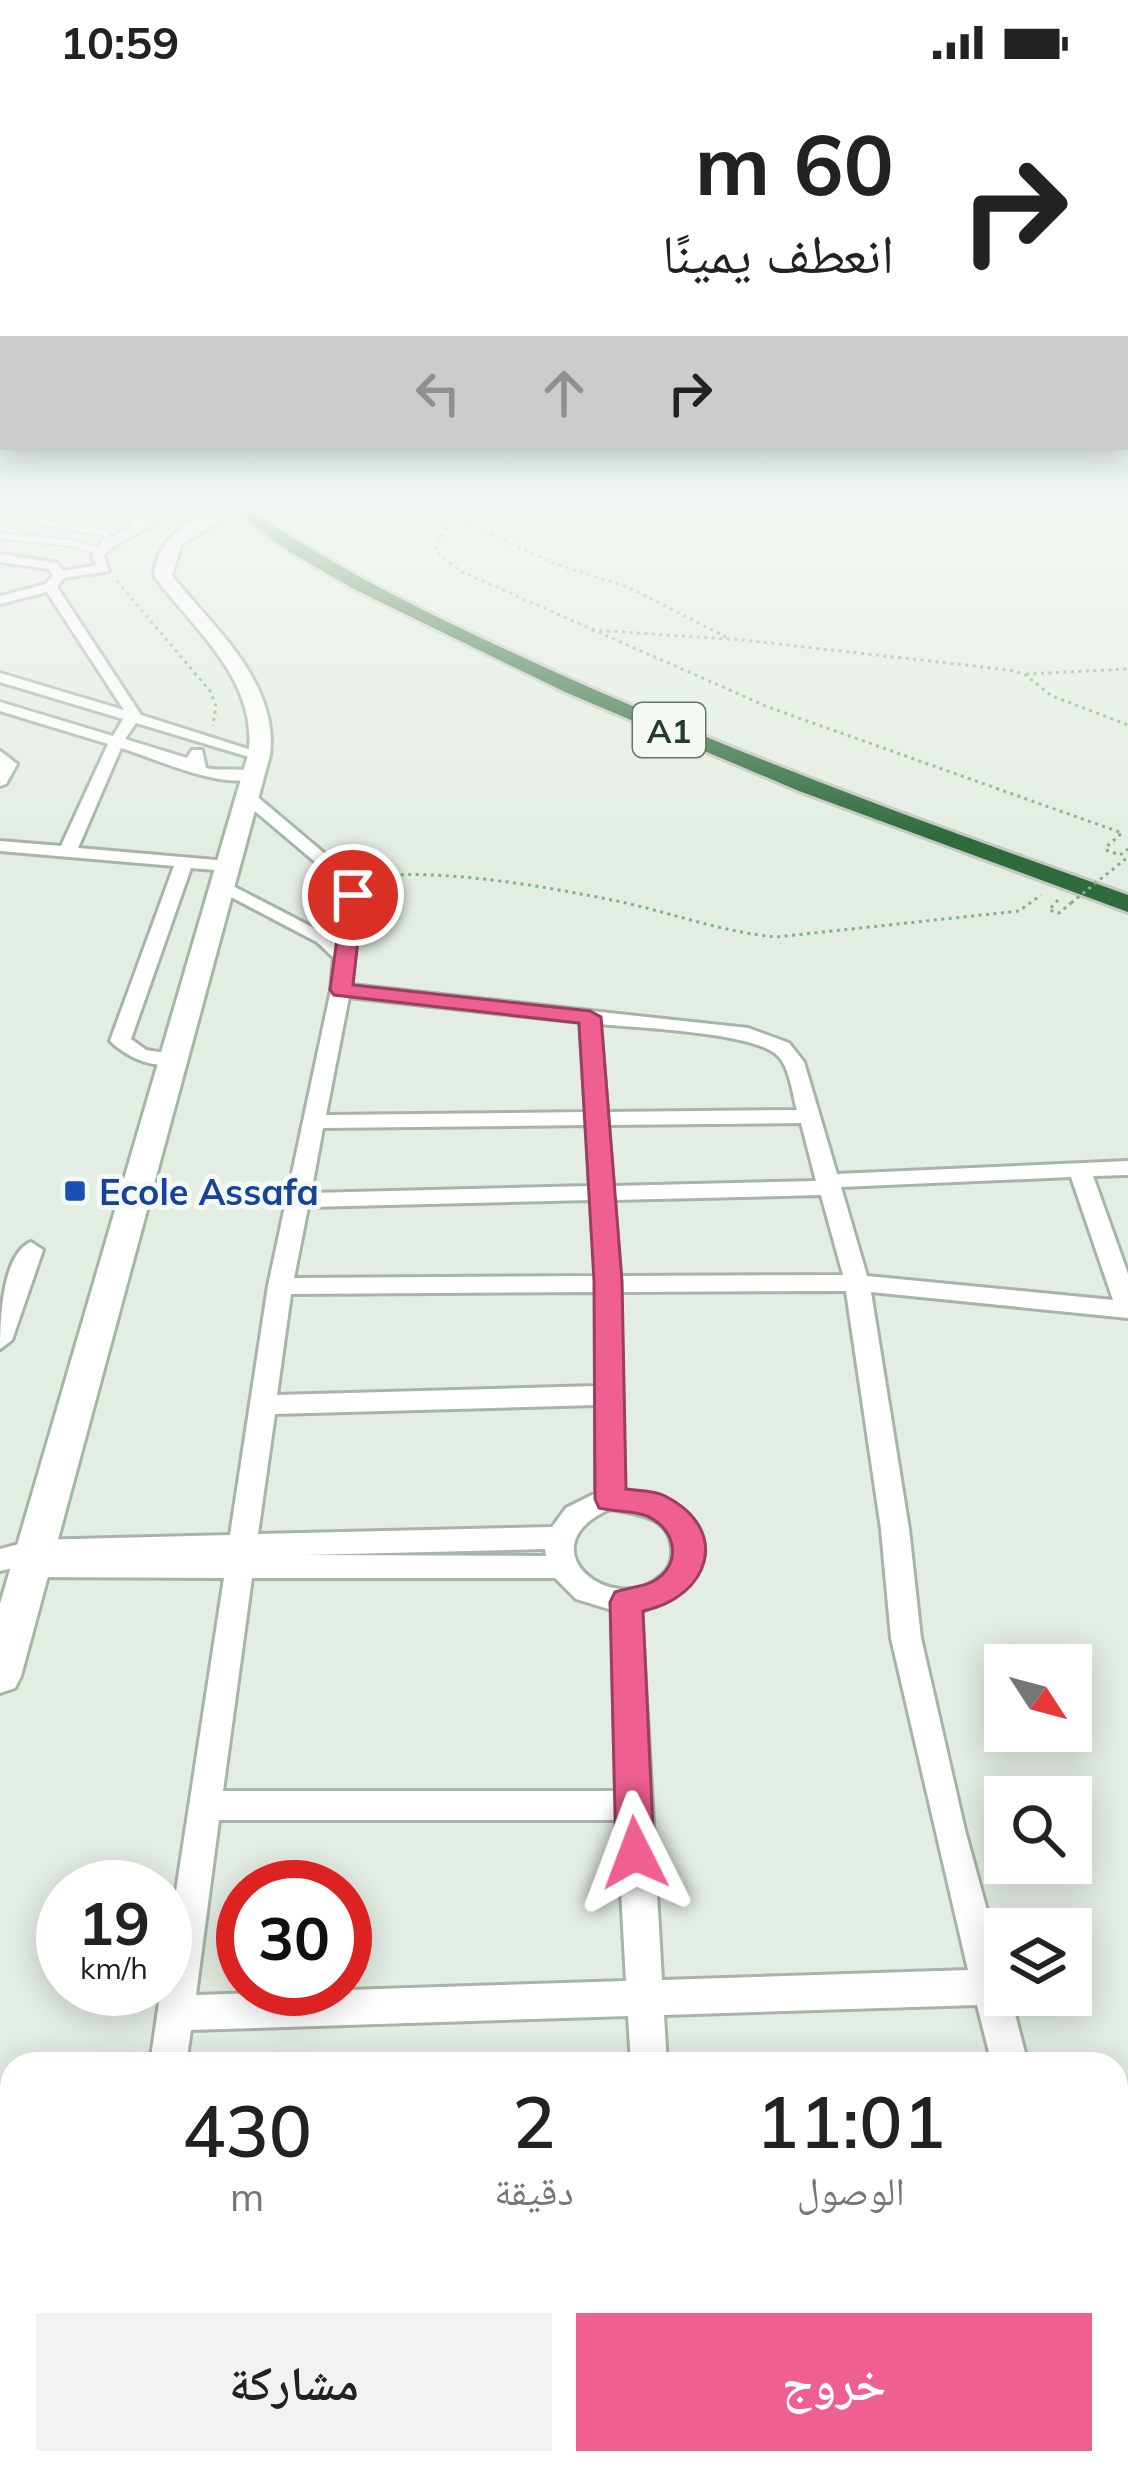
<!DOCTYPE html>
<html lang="ar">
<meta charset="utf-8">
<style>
body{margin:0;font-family:Mulish,"Noto Naskh Arabic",sans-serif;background:#f2f2f2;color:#222;direction:rtl;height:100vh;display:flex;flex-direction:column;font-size:45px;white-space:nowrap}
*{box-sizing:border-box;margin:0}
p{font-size:39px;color:#767676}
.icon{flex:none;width:66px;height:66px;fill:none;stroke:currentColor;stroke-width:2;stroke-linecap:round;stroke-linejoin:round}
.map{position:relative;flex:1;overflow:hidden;direction:ltr}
.drawer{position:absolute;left:0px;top:1968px;width:1128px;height:423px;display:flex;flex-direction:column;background:#fff;border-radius:36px 36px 0 0;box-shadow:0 6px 30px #0003;direction:rtl}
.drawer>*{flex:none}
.banner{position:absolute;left:0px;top:0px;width:1128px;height:366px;box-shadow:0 6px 30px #0003;direction:rtl;background:#fff;color:#222;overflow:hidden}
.needle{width:78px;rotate:126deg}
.controls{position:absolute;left:984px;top:1560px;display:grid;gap:24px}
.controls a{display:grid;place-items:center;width:108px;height:108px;border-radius:0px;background:#fff;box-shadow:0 6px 30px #0003;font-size:60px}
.speed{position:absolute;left:36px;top:1776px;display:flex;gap:24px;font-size:60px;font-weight:700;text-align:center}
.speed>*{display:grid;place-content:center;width:156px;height:156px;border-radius:50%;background:#fff;box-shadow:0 6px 30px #0003;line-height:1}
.speed small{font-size:30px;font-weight:400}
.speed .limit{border:18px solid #d22;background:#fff;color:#111}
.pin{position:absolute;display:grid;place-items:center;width:102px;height:102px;color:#fff;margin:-51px;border:6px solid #fff;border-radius:50%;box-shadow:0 3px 12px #0007}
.me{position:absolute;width:132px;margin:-66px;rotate:357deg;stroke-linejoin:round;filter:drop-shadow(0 0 9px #0008)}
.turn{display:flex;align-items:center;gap:42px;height:252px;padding:0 36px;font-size:54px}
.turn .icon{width:156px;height:156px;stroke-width:2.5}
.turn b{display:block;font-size:84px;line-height:102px}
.lanes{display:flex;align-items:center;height:114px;padding:0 36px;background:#0003;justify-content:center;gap:60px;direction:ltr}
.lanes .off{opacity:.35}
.eta{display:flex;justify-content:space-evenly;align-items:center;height:204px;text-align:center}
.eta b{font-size:72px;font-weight:600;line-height:84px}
.action{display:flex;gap:24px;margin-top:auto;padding:24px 36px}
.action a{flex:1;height:138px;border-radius:0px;background:#ef5f92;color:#fff;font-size:48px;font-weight:600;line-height:138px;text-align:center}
.action a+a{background:#f2f2f2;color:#222}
.status{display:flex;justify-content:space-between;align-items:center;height:84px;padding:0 60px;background:#fff;direction:ltr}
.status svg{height:33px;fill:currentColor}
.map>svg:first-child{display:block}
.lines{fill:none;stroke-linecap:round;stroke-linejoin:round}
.lane-casing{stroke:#a6b5a7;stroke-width:9}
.street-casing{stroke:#a6b5a7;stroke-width:6}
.secondary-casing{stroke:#a2b8a3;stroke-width:6}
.highway-casing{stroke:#c1c9c2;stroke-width:6}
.path{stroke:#84b088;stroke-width:3;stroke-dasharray:3 4.5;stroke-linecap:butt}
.lane{stroke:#fff;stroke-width:6}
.street{fill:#fff;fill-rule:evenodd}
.secondary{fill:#fff;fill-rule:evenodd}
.highway{fill:#2f6a3b;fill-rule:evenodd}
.path-bridge{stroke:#84b088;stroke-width:3;stroke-dasharray:3 4.5;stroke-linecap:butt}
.route{fill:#ef5f92;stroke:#9b3e5f;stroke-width:3}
.transit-dot{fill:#1a4fb4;stroke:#f4f9f4;stroke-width:4.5}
.labels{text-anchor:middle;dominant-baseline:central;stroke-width:10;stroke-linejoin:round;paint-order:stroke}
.shield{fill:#f4f9f4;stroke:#627664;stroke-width:3}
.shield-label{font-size:33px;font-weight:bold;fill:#233e26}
.transit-label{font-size:36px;font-weight:bold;fill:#164399;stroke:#f4f9f4;text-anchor:start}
</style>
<div class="status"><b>10:59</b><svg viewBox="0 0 49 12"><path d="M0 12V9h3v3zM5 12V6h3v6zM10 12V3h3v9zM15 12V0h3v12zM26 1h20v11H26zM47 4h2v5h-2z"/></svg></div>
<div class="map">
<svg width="1128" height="2390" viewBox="0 0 1128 2390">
<rect width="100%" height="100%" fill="#e4ede3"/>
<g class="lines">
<defs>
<g id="lane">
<path d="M41 421 151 440"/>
<path d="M37 437 107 449 105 462"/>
<path d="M0 452 71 459 99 467"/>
</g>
<g id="street">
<path d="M172 421H186L109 465 104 472 109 487 64 494 57 503 141 631 267 671 259 676 136 639 125 655 187 674 192 666H202L206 684C223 688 249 682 262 691 229 710 158 675 121 664L78 764 227 777 236 782 227 787 191 784 131 955 146 966 178 971 181 975C159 989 128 974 110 957L174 782 0 767V757L61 762 108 660 0 627V618L113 652 123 635 0 598V589L124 626 47 508 0 520V512L46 500 53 491 49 485 0 478V470L57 479 63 487 97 481 92 472 101 459Z"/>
<path d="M0 667 17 680 6 700 0 702Z"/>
<path d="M242 710H254L357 797 362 811 351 901 748 944 789 959 804 978 837 1090 1128 1077V1091L1093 1092 1128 1190V1234L871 1208 909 1445 921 1554 965 1746 1005 1892V1911H1010L1028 1980H992L977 1921 664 1931 667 1980H631L628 1932 191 1946 186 1980H150L161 1905H165V1879L224 1494 27 1493 17 1490 13 1484 0 1487V1465L34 1456 230 1451 268 1202 331 906 334 874 317 858 212 803 215 799H227L337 856 344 811 340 799 242 716ZM349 913 580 938 586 1028 326 1031ZM600 940C637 944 755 948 778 972 790 984 792 1009 797 1026L607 1028ZM801 1039 816 1097 613 1102 608 1041ZM587 1041 590 1102 311 1109 323 1044ZM1071 1093 1113 1216 867 1192 841 1103ZM821 1111 843 1191 620 1192 614 1116ZM591 1116 596 1192 294 1194 308 1123ZM846 1207 881 1445 891 1554 968 1886 662 1896 641 1527C734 1500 713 1418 624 1406L620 1208ZM596 1208V1302L277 1311 291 1210ZM596 1321V1409L566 1424 552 1443 258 1450 275 1330ZM610 1425C637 1429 673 1433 672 1468 672 1479 669 1485 661 1492 614 1535 523 1464 610 1425ZM545 1465 546 1472 305 1471ZM252 1494H555L576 1515 612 1526 616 1707H223ZM219 1736H617L626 1897 196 1911Z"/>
<path d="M31 1158 43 1166 12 1256 0 1265C0 1237 2 1170 31 1158Z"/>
<path d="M81 2379H125L123 2390H79Z"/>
<path d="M650 2379H694L695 2390H651Z"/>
</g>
<path id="secondary" d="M227 421 234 422V428L181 461 172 492C214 544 279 599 270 671L21 1592 15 1604 0 1609V1520L248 671C260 599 195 546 154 492 157 452 193 433 227 421Z"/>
<path id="highway" d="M226 421H245C334 485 433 532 533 578 727 667 927 740 1128 811V828L799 707 565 608 354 505 288 467Z"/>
</defs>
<use href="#lane" class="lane-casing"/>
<use href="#street" class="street-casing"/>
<use href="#secondary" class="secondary-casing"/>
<use href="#highway" class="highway-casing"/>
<g class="path">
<path d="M408 421 447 443 435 467 460 487 768 623 1122 749 1104 765"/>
<path d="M434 430 471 441 555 480 628 503 726 553"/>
<path d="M117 497 210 607 216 622 213 642"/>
<path d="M592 546 743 556 1009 586 1024 590 1052 612 1128 641"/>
<path d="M1026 590 1128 585"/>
<path d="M1106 766 1120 771 1128 765"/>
<path d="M371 793C439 784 543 802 612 816 667 827 720 848 776 853L1019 827 1041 811"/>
<path d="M1058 816 1049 826 1059 829 1071 819"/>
</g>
<use href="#lane" class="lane"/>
<use href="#street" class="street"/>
<use href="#secondary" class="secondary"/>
<use href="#highway" class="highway"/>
<path class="path-bridge" d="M1071 819 1128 773"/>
</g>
<linearGradient id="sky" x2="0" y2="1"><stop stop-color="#83bfd2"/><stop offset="0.56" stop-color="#f3f7f2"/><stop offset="1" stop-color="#f3f7f2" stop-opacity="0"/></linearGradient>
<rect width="1128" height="755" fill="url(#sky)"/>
<path class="route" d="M353 805 363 811 353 901 590 927 601 933 622 1197 626 1405C638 1407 654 1406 665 1412 732 1446 710 1513 643 1527L654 1769 649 1781 635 1786 622 1781 616 1769 610 1518 615 1508C627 1504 641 1503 652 1498 683 1482 677 1445 647 1432 634 1426 614 1428 599 1424L595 1415 594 1197 579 939 334 911 330 906 343 811Z"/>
<rect class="transit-dot" x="63" y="1095" width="24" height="24" rx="6"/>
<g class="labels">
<rect class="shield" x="633" y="619" width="72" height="54" rx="9"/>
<g class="shield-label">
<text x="669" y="646">A1</text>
</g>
<g class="transit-label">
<text x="99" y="1107">Ecole Assafa</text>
</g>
</g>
</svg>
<div class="controls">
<a><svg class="needle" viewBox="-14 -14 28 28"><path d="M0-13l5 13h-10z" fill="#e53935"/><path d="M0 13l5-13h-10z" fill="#767676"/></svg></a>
<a><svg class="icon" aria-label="search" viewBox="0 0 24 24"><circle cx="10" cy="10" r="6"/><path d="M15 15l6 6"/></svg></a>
<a><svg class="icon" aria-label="layers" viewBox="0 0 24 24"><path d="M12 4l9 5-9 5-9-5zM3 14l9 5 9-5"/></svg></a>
</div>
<div class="speed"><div>19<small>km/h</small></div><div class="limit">30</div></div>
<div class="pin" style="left:353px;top:811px;background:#d93025"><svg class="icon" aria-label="arrive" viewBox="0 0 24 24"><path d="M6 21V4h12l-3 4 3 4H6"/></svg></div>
<svg class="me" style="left:635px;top:1769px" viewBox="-20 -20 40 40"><path d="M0-17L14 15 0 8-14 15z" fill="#ef5f92" stroke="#fff" stroke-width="4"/></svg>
<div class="banner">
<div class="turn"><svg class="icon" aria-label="right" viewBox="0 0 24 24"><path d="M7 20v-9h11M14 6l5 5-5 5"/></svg><div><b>60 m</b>انعطف يمينًا</div></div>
<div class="lanes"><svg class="icon off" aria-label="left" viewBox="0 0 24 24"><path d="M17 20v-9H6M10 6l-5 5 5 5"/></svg><svg class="icon off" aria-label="ahead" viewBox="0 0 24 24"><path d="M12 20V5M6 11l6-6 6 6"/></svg><svg class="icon" aria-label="right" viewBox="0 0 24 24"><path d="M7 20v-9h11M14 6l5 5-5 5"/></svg></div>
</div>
<section class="drawer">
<div class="eta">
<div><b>11:01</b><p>الوصول</p></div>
<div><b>2</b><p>دقيقة</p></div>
<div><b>430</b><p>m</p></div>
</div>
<div class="action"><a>خروج</a><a>مشاركة</a></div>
</section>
</div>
